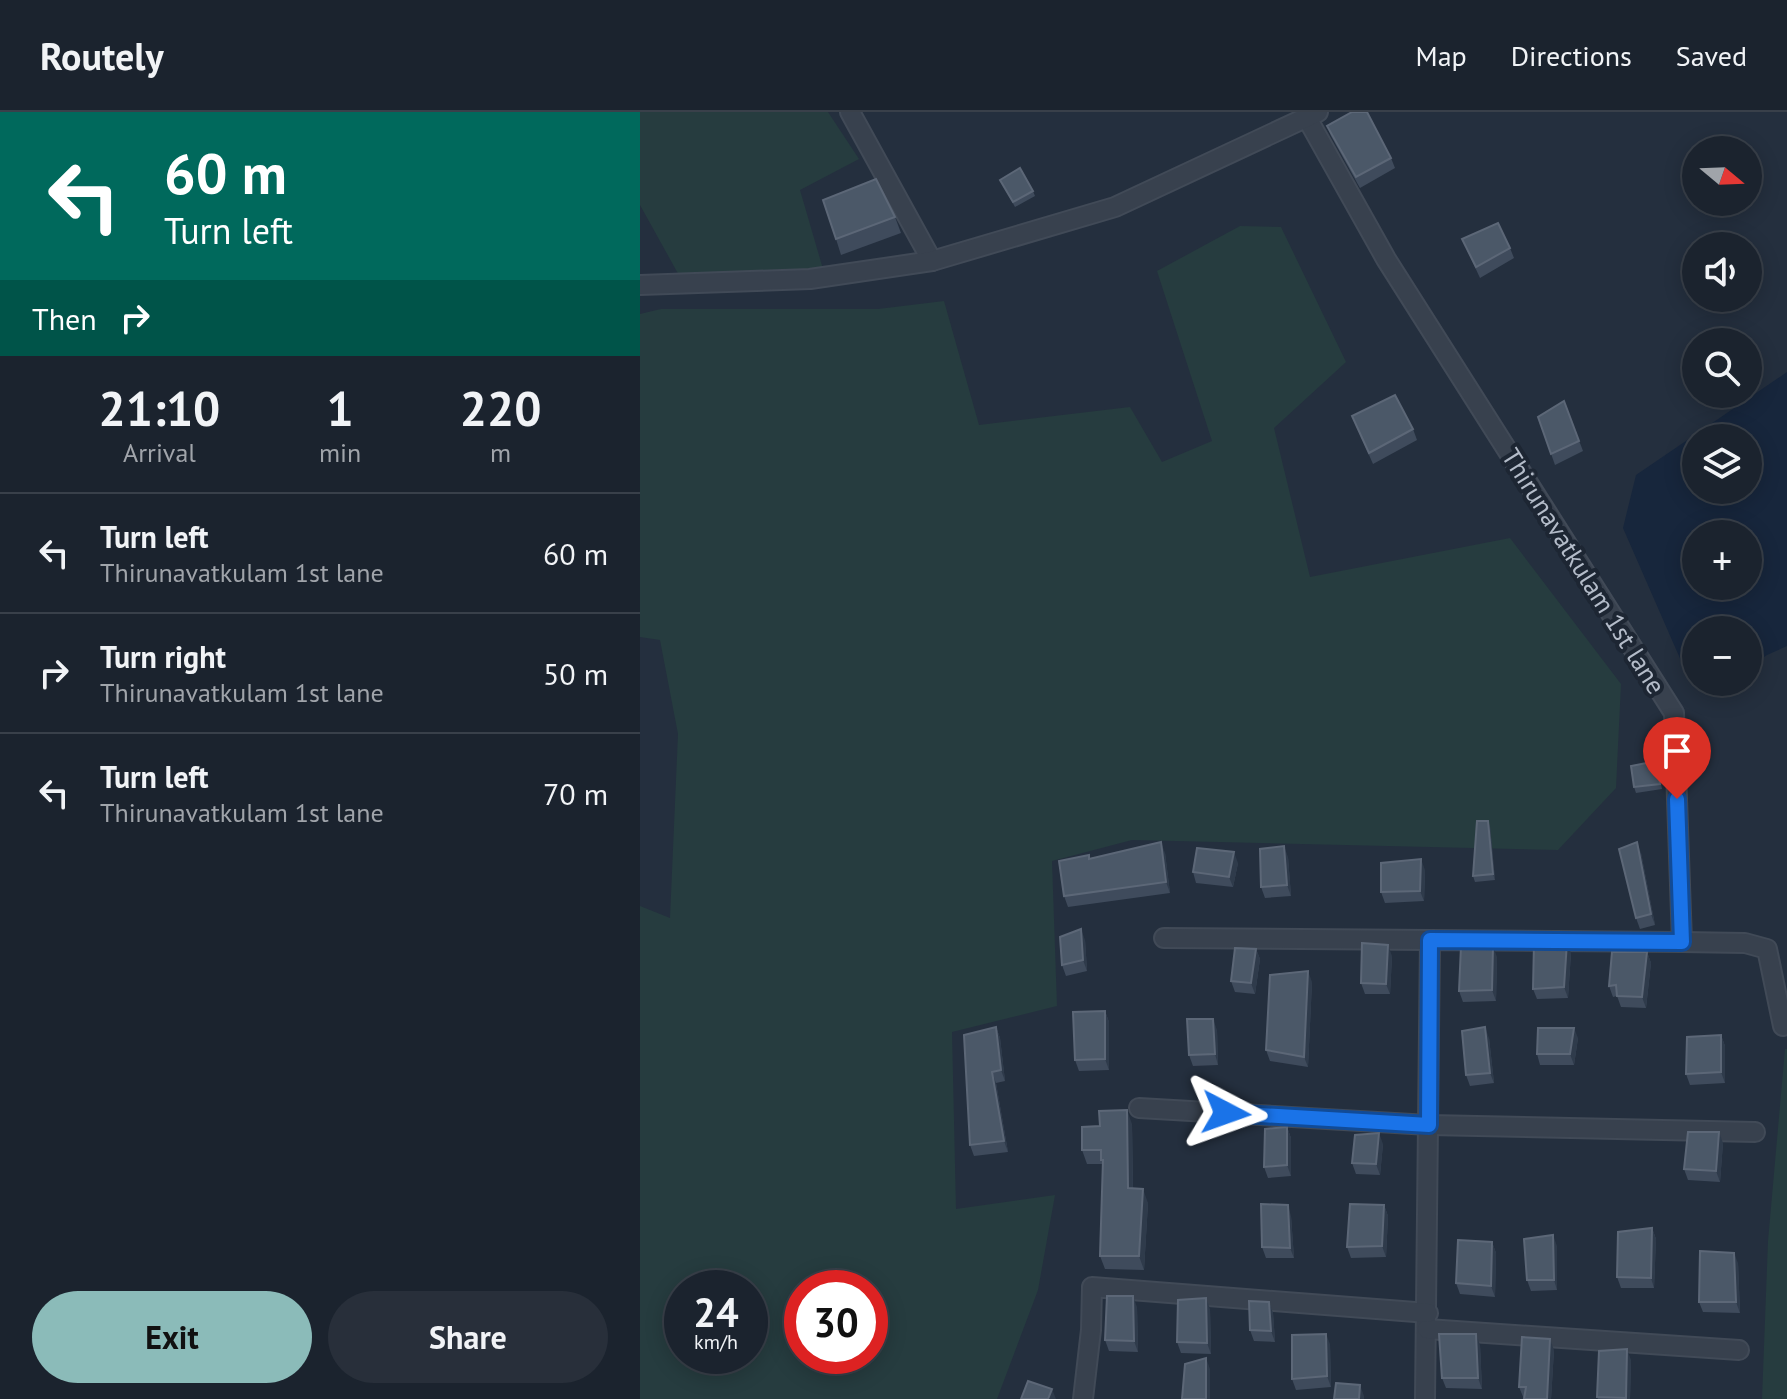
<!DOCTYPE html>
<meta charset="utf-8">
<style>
body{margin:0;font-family:"PT Sans",sans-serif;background:#282f3a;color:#f1f3f6;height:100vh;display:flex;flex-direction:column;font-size:30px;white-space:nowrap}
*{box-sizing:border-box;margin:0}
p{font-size:26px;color:#a0a4aa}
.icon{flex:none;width:44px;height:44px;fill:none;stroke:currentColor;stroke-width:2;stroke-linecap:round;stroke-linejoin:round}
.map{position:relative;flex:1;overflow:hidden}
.drawer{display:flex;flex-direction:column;background:#1b232e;width:640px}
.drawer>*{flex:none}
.banner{background:#00695c;color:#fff;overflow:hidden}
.needle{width:52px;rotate:109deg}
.fabs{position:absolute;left:1042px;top:24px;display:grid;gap:16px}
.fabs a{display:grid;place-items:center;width:80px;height:80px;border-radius:50%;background:#1b232e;box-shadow:0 4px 20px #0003,0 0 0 2px #39404a;font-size:40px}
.speed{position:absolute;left:24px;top:1158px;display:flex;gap:16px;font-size:40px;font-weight:700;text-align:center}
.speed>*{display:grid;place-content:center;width:104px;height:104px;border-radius:50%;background:#1b232e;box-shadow:0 4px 20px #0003,0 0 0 2px #39404a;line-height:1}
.speed small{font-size:20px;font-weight:400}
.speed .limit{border:12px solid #d22;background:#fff;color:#111}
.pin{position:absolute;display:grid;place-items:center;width:68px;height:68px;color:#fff;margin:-82px -34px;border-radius:50% 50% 50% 0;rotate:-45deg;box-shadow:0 0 8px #0007}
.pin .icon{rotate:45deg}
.me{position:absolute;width:88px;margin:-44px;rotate:94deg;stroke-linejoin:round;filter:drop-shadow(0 0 6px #0008)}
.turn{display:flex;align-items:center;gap:28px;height:168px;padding:0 32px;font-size:36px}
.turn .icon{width:104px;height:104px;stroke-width:2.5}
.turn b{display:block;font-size:56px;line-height:68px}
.then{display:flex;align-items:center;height:76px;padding:0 32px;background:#0003;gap:16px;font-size:30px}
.eta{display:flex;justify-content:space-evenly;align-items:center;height:136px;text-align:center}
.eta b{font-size:48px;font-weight:800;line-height:56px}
.primary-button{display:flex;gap:16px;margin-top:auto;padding:16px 32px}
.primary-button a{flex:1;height:92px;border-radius:48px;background:#8bbbb9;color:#111;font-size:32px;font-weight:800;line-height:92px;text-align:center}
.primary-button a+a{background:#282f3a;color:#f1f3f6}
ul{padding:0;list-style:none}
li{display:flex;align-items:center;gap:24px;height:120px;padding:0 32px;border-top:2px solid #39404a}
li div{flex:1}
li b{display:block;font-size:30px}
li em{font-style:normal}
header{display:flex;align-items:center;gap:48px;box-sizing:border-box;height:112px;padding:0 40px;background:#1b232e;border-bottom:2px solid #39404a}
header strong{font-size:38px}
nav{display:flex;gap:44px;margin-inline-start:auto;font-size:28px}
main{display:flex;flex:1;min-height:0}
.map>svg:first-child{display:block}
.green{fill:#263c3f;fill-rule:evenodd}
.water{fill:#17263c;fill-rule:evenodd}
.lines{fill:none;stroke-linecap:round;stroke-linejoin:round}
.minor-casing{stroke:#414a57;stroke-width:22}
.minor{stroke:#38414e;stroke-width:18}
.wall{fill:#3f4b5c}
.shaded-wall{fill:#2f3b4b}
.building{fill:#4b5868;stroke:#5c6777;stroke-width:2}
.route-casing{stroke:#114b97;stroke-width:20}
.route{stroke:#1a73e8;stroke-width:14}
.labels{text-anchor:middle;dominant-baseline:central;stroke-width:8;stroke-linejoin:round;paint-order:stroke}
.street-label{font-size:26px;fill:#b4bcc9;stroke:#1d2633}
</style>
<header>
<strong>Routely</strong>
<nav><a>Map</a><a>Directions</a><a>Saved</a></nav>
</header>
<main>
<section class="drawer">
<div class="banner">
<div class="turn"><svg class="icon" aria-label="left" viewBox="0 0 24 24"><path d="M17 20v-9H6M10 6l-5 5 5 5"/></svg><div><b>60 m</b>Turn left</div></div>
<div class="then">Then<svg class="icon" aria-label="right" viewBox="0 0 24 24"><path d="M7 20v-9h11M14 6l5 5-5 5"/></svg></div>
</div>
<div class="eta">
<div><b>21:10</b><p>Arrival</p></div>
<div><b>1</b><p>min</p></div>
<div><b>220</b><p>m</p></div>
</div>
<ul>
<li><svg class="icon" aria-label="left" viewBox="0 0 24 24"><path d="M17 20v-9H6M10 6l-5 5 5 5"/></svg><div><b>Turn left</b><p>Thirunavatkulam 1st lane</p></div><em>60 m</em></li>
<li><svg class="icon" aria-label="right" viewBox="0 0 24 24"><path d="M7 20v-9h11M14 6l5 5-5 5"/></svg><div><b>Turn right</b><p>Thirunavatkulam 1st lane</p></div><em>50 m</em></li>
<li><svg class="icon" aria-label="left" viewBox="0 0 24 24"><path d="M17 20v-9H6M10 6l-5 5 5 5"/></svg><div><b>Turn left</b><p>Thirunavatkulam 1st lane</p></div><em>70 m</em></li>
</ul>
<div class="primary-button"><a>Exit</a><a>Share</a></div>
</section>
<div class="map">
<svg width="1147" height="1287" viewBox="0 0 1147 1287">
<rect width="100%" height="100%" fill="#242f3e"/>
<g class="green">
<path d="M0 0H188L219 47 160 78 183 157 41 167 0 93Z"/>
<path d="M600 114 641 115 706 250 634 316 670 465 870 426 981 572 976 676 918 738 492 728 412 749 417 894 312 920 316 1097 415 1083 398 1178 357 1287H0V794L30 806 38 622 20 528 0 525V202L21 197H238L304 189 339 313 490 295 522 350 572 329 517 159ZM42 1176H110V1244H42ZM162 1176H230V1244H162Z"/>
<path d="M1145 937H1147V1287H1122L1128 1129Z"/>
</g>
<path class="water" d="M1147 260V534L1127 543 1108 556V518H1056V568L1049 567 983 416 996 363ZM1056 326H1108V378H1056ZM1056 422H1108V474H1056Z"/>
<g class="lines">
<defs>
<g id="minor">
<path d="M210 0 292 149"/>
<path d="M667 6 746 147 1034 601 1042 830 790 828 785 1287"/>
<path d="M0 173 170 167 292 149 475 95 678 0"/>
<path d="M524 826 790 828"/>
<path d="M1042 830 1105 831 1127 837 1143 914"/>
<path d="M499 996 789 1013 1115 1020"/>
<path d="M787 1217 1099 1238"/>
<path d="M443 1287 451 1218 452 1175 788 1201"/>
</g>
</defs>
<use href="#minor" class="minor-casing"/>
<use href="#minor" class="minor"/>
</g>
<g class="wall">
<path d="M687 14 751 46 755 56 720 76 691 24Z"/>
<path d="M360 68 393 79 395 84 375 95Z"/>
<path d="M255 105 261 121 201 143 196 127Z"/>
<path d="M822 127 870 136 874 146 840 166Z"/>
<path d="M924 289 943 339 915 353 898 305Z"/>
<path d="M712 304 773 317 777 328 733 352Z"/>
<path d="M1017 649 1022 677 996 681 994 675Z"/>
<path d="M850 714 855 768 835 770 833 764Z"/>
<path d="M525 741 530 781 428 795 424 784 449 743 450 746Z"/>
<path d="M1001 741 1015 813 1000 817 996 806Z"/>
<path d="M648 745 651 784 625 786 621 775Z"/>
<path d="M598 751 593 775 556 771 553 760Z"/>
<path d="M785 758 784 789 745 791 741 780Z"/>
<path d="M445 828 447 859 426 864 422 853Z"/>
<path d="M616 837 620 847 615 882 595 880 591 869Z"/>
<path d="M1007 840 1011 851 1006 896 981 895 977 884 973 885 969 874Z"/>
<path d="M931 841 928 886 897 887 893 877Z"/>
<path d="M752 844 750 882H725L721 871Z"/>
<path d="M857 845 856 889 823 890 819 879Z"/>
<path d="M672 870 668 955 630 949 626 938Z"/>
<path d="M465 899 469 910V958L439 959 435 948Z"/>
<path d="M356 915 360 926 365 969 356 971 368 1040 334 1044 330 1033Z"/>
<path d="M577 918 578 953 553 954 549 943Z"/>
<path d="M1081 923 1085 934V971L1050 973 1046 962Z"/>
<path d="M849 926 854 971 830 974 826 963Z"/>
<path d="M938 926 934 953H900L897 942Z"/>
<path d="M492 1012 493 1077 508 1091 504 1158 465 1157 460 1144 463 1055 462 1052H447L442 1038 460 1014Z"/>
<path d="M647 1015 651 1026V1064L628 1066 624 1055Z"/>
<path d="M1083 1031 1080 1070 1048 1068 1044 1057Z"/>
<path d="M743 1032 740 1063 716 1062 712 1051Z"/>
<path d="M744 1093 748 1104 746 1145 711 1146 707 1135Z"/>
<path d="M651 1104 654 1146H626L622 1135Z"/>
<path d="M1012 1116 1016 1127 1014 1176H981L977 1165Z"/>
<path d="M852 1130 856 1141 855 1185 820 1182 816 1171Z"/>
<path d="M917 1134V1178L891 1179 887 1168Z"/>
<path d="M1098 1151 1100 1201 1063 1200 1059 1190Z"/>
<path d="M629 1190 633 1201 635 1230 614 1229 610 1218Z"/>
<path d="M497 1195 498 1240 469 1239 465 1228Z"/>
<path d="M570 1197 571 1242 541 1241 537 1230Z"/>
<path d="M690 1232 691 1275 656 1278 652 1267Z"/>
<path d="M840 1233 842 1277 806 1276 802 1266Z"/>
<path d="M914 1238 911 1287H884L879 1275Z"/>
<path d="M991 1248 990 1287H958L957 1285Z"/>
</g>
<g class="shaded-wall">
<path d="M848 709 850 714 855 768 853 762Z"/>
<path d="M521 730 525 741 530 781 526 770Z"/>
<path d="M997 730 1001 741 1015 813 1011 802Z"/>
<path d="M644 734 648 745 651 784 647 773Z"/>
<path d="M594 740 598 751 593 775 589 765Z"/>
<path d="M781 747 785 758 784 789 780 779Z"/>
<path d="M441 817 445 828 447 859 443 848Z"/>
<path d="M927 830 931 841 928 886 924 875Z"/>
<path d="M748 833 752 844 750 882 746 872Z"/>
<path d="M853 834 857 845 856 889 852 878Z"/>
<path d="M616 837 620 847 615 882 611 871Z"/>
<path d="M1007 840 1011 851 1006 896 1002 885Z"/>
<path d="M668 859 672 870 668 955 664 945Z"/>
<path d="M465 899 469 910V958L465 947Z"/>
<path d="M573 907 577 918 578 953 575 942Z"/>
<path d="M356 915 360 926 365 969 361 958Z"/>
<path d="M845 915 849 926 854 971 850 961Z"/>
<path d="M934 916 938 926 934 953 930 942Z"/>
<path d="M1081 923 1085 934V971L1081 960Z"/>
<path d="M352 960 356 971 368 1040 364 1029Z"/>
<path d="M487 998 492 1012 493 1090 488 1076Z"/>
<path d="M647 1015 651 1026V1064L647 1053Z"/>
<path d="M1079 1020 1083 1031 1080 1070 1076 1059Z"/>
<path d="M739 1021 743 1032 740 1063 736 1052Z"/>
<path d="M503 1077 508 1091 504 1158 499 1144Z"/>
<path d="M648 1093 651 1104 654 1146 650 1136Z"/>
<path d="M744 1093 748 1104 746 1145 742 1134Z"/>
<path d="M1012 1116 1016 1127 1014 1176 1011 1166Z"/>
<path d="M913 1123 917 1134V1178L914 1168Z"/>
<path d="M852 1130 856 1141 855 1185 851 1174Z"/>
<path d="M1094 1141 1098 1151 1100 1201 1096 1190Z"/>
<path d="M493 1184 497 1195 498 1240 494 1229Z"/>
<path d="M566 1186 570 1197 571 1242 567 1231Z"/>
<path d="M629 1190 633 1201 635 1230 631 1219Z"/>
<path d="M686 1222 690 1232 691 1275 687 1264Z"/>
<path d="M836 1222 840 1233 842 1277 838 1266Z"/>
<path d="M910 1227 914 1238 911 1287H907Z"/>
<path d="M987 1237 991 1248 990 1287H986V1286Z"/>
<path d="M566 1246 570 1257V1287H566Z"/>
<path d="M720 1273 724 1284V1287H719Z"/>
<path d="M412 1277 416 1287H408Z"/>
</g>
<g class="building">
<path d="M712 0H727L751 46 716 65 687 14Z"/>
<path d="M380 56 393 79 373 90 360 68Z"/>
<path d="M236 67 255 105 196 127 183 88Z"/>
<path d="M858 111 870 136 836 155 822 127Z"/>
<path d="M755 283 773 317 729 341 712 304Z"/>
<path d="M924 289 939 329 911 342 898 305Z"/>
<path d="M1017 649 1020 672 994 675 991 654Z"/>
<path d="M837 709H848L853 762 833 764Z"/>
<path d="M521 730 526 770 424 784 419 749 449 743V747Z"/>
<path d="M997 730 1011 802 996 806 979 737Z"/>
<path d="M644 734 647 773 621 775 620 737Z"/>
<path d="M557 736 594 740 589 765 553 760Z"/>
<path d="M781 747 780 779 741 780V751Z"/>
<path d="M441 817 443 848 422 853 420 825Z"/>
<path d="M927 830 924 875 893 877 894 831Z"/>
<path d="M722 831 748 833 746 872 721 871Z"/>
<path d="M821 834H853L852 878 819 879Z"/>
<path d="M595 836 616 837 611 871 591 869Z"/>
<path d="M972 840H1007L1002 885 977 884 976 873 969 874Z"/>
<path d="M668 859 664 945 626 938 630 863Z"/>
<path d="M465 899V947L435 948 433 900Z"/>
<path d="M547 907H573L575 942 549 943Z"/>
<path d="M356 915 361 958 352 960 364 1029 330 1033 324 923Z"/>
<path d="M845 915 850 961 826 963 822 919Z"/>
<path d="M898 916H934L930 942H897Z"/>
<path d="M1081 923V960L1046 962 1047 925Z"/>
<path d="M487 998 488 1076 503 1077 499 1144H460L463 1048H461V1038H442V1015L460 1014 459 999Z"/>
<path d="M647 1015V1053L624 1055 625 1017Z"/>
<path d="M1048 1020H1079L1076 1059 1044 1057Z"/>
<path d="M739 1021 736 1052 712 1051 715 1023Z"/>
<path d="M621 1092 648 1093 650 1136 622 1135Z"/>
<path d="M710 1092 744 1093 742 1134 707 1135Z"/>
<path d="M1012 1116 1011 1166 977 1165 978 1120Z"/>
<path d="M913 1123 914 1168H887L884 1127Z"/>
<path d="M818 1128 852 1130 851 1174 816 1171Z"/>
<path d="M1060 1139 1094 1141 1096 1190H1059Z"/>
<path d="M467 1184H493L494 1229 465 1228Z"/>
<path d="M566 1186 567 1231 537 1230 538 1188Z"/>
<path d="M609 1189 629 1190 631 1219 610 1218Z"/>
<path d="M686 1222 687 1264 652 1267V1223Z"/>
<path d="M799 1222H836L838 1266H802Z"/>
<path d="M882 1225 910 1227 907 1287H884L886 1275H879Z"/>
<path d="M987 1237 986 1286 957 1285 959 1239Z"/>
<path d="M566 1246V1287H542L545 1252Z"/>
<path d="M388 1269 412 1277 408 1287H381Z"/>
<path d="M696 1271 720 1273 719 1287H694Z"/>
</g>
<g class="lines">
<defs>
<path id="route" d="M586 1001 789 1013 790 828 1042 830 1037 687"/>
</defs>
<use href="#route" class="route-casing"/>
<use href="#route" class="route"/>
</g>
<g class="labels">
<g class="street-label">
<text transform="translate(944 459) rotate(58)">Thirunavatkulam 1st lane</text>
</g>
</g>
</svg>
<div class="fabs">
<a><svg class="needle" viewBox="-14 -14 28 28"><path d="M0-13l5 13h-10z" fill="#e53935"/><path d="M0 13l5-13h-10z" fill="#a0a4aa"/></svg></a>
<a><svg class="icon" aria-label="sound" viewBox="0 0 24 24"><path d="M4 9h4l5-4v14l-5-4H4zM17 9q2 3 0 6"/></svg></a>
<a><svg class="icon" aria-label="search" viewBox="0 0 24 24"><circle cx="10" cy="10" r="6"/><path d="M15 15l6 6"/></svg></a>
<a><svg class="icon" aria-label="layers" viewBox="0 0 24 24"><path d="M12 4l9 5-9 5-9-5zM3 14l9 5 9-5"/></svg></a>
<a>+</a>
<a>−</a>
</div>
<div class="speed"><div>24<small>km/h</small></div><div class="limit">30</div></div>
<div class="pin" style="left:1037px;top:687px;background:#d93025"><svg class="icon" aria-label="arrive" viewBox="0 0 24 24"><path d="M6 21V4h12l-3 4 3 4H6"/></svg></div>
<svg class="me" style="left:586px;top:1001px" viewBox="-20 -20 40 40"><path d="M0-17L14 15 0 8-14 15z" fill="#1a73e8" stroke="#fff" stroke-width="4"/></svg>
</div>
</main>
